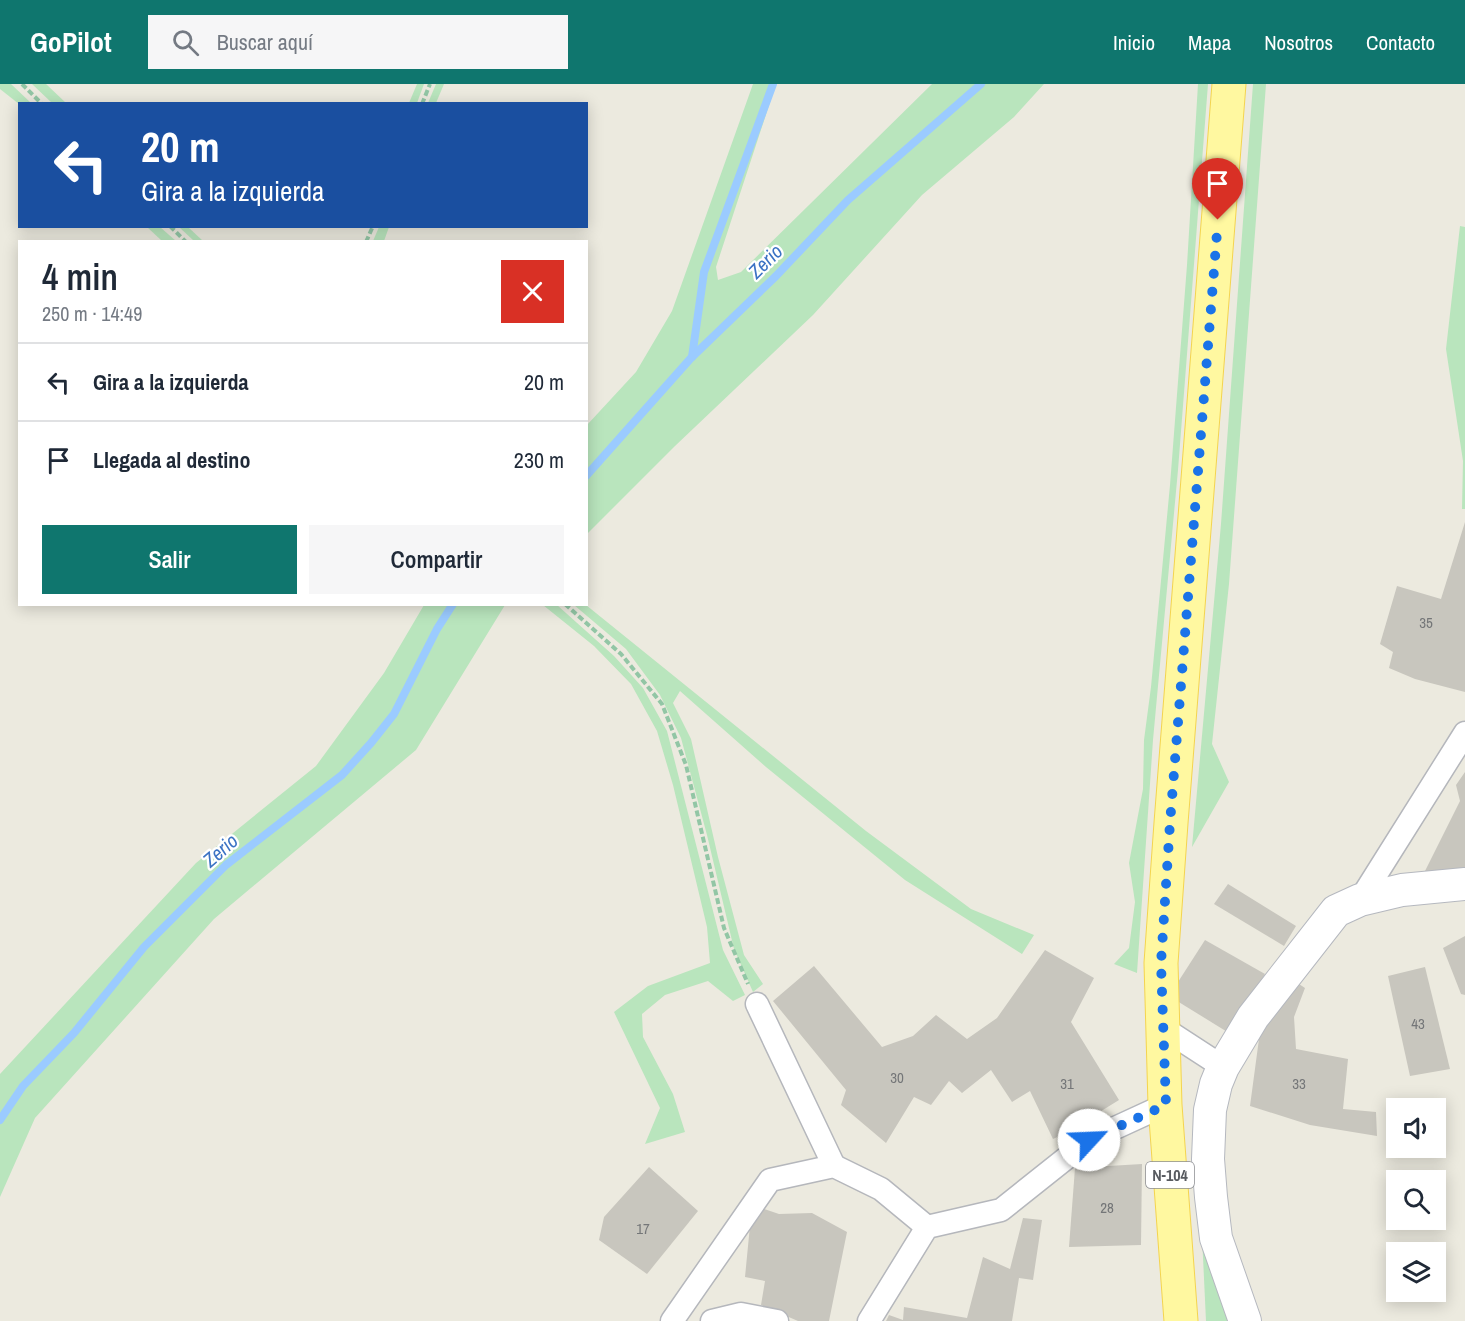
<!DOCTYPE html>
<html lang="es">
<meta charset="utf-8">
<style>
body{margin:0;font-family:"Archivo Narrow",sans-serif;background:#f6f6f7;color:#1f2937;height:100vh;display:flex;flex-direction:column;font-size:22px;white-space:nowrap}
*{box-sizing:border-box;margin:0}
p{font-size:20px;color:#747a83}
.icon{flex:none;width:33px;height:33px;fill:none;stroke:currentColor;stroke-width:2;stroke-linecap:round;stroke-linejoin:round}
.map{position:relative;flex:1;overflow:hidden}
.panel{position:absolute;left:18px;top:156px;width:570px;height:366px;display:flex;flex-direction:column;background:#fff;border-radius:0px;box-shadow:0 3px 15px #0003}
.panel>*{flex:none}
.hud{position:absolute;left:18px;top:18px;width:570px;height:126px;border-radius:0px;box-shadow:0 3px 15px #0003;background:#1a4fa0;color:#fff;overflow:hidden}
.buttons{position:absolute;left:1386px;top:1014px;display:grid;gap:12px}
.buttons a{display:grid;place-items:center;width:60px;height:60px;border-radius:0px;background:#fff;box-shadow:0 3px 15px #0003;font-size:30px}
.pin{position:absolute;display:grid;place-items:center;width:51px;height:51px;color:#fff;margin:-62px -26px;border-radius:50% 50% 50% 0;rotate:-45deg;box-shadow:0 0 6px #0007}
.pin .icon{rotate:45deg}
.me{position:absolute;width:66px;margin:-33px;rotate:65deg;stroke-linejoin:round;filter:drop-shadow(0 0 4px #0008)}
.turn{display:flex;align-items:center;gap:21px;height:126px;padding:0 24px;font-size:27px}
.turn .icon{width:78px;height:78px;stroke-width:2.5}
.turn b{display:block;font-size:42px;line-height:51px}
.round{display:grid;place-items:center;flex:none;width:63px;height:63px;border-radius:0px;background:#f6f6f7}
.head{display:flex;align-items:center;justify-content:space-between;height:102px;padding:0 24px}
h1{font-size:36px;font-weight:600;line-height:45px}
.button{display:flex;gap:12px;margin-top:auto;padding:12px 24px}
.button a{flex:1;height:69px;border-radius:0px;background:#0f766e;color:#fff;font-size:24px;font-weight:600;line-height:69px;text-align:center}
.button a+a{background:#f6f6f7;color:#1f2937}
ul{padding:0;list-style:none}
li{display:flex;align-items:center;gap:18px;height:78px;padding:0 24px;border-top:2px solid #e0e1e3}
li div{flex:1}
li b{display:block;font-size:22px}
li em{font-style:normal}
header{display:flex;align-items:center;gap:36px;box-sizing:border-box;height:84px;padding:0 30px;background:#0f766e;color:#fff}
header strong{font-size:28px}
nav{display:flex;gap:33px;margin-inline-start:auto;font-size:21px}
.search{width:420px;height:54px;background:#f6f6f7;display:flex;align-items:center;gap:15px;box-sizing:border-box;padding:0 21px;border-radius:0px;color:#747a83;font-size:22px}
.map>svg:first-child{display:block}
.green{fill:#b9e5bd}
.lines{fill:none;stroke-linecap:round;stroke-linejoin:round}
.stream{stroke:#9bcbff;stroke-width:8}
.building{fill:#c8c6be}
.street-casing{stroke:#b5b7bc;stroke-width:25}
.secondary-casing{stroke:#b5b8bf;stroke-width:34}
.primary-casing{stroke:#f4d44f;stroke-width:35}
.path{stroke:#92c6a5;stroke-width:4;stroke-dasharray:6 3;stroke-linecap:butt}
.street{stroke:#fff;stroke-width:22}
.secondary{stroke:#fff;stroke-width:32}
.primary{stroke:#fff8a0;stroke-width:33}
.route{stroke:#1a73e8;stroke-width:10;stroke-dasharray:0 18}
.labels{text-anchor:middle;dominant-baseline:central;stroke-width:4.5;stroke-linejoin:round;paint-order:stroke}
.number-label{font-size:15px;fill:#747678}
.shield{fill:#fff;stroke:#8a8c90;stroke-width:1.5}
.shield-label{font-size:16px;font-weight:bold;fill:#585b60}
.water-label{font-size:20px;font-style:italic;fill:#3c73c4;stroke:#fff}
</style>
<header>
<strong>GoPilot</strong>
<div class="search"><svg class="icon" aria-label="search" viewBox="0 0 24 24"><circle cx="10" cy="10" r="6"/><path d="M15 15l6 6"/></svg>Buscar aquí</div>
<nav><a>Inicio</a><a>Mapa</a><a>Nosotros</a><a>Contacto</a></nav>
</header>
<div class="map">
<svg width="1465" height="1237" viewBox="0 0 1465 1237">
<rect width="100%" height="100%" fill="#eceadf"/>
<g class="green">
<path d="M0 0H11L31 19 19 20 0 5Z"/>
<path d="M32 0H46L66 19H52Z"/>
<path d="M417 0H424L417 19H409Z"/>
<path d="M436 0H444L436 19H428Z"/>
<path d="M753 0H776L716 183 718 196 741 188 932 0H1044L1014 33 922 111 813 231 675 362 587 450V341L636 288 672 227Z"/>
<path d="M1198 0H1208L1178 386 1153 656 1137 889 1114 880 1129 864 1135 818 1129 779 1143 705 1144 656 1151 603 1170 401 1187 181Z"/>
<path d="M1253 0H1266L1229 500 1212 660 1229 698 1192 763 1221 440Z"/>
<path d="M1460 142 1465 143V425H1462L1463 377 1446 265Z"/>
<path d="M147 143H160L176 157H162Z"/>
<path d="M179 143H188L203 157H194Z"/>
<path d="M379 143H389L384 157H373Z"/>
<path d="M424 521H505L416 666 214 835 35 1034 0 1113V990L196 779 316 682 384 589Z"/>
<path d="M543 521H557L614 572 643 604 667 647 723 866 745 911 733 917 708 897 665 911 642 930 643 953 673 1010 685 1048 645 1060 660 1024 614 928 648 902 710 879 707 843 673 701 657 647 631 600 594 562Z"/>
<path d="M574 521H586L866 747 971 825 1034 851 1022 870 905 796 766 683 680 607 673 619 691 655 718 773 744 871 763 900 753 908 734 865 707 751 681 654 660 611 626 565Z"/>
<path d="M1202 1152 1232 1237H1206Z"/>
</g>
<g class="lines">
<g class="stream">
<path d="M692 273 704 188 773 0"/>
<path d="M586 392 691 274 776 192 848 116 981 0"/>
<path d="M0 1036 23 1002 74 949 144 863 226 781 342 691 371 659 394 630 437 545 453 520"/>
</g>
</g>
<g class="building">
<path d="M1465 438V608L1415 595 1389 584 1393 568 1380 560 1397 502 1441 515Z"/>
<path d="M1465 688V788L1424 789 1460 717 1456 701Z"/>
<path d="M1228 800 1296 842 1284 862 1214 820Z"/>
<path d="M1465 852V911L1461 910 1443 864Z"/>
<path d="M1205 856 1265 890 1229 949 1169 912Z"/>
<path d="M1045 866 1094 894 1071 938 1119 1016 1064 1050 1053 1055 1030 1007 1012 1018 991 986 962 1009 949 997 931 1021 914 1013 886 1059 841 1021 846 1006 773 917 814 882 882 963 913 952 936 931 967 955 997 934Z"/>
<path d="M1425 883 1450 985 1410 992 1388 892Z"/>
<path d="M1296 898 1305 904 1294 933 1296 965 1348 975 1343 1025 1376 1028 1377 1052 1310 1041 1250 1022 1261 940Z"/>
<path d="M1431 1021 1432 1024H1414V1023Z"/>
<path d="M1142 1080 1141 1161 1069 1163 1075 1084Z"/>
<path d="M649 1083 698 1127 647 1190 599 1156 604 1133Z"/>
<path d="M752 1121 779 1130 812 1129 847 1148 829 1237H798L761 1221 765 1197 745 1193Z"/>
<path d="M1023 1134 1042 1136 1033 1196 1019 1194 1012 1237H886L889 1231 903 1236 904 1223 967 1234 983 1173 1010 1185Z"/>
</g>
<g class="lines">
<defs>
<g id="street">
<path d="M1360 816 1465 649"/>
<path d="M757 920 834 1082"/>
<path d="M1163 944 1223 983"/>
<path d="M672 1237 770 1096 834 1082 881 1105 927 1143"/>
<path d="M712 1237 741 1230 777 1237"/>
<path d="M869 1237 927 1143 1001 1126 1089 1056 1165 1021"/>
</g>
<path id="secondary" d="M1245 1237 1216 1154 1211 1113 1208 1075 1210 1026 1216 1000 1223 983 1253 933 1336 827 1360 816 1402 806 1465 800"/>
<path id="primary" d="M1181 1237 1165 1021 1161 879 1171 739 1229 0"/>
</defs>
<use href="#street" class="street-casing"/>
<use href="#secondary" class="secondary-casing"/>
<use href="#primary" class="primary-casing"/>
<g class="path">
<path d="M22 0 42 20"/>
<path d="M422 20 430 0"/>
<path d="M170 142 186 158"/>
<path d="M366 158 373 142"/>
<path d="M565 520 621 570 662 620 686 681 724 844 748 900"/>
</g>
<use href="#street" class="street"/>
<use href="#secondary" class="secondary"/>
<use href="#primary" class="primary"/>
</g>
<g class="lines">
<path class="route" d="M1089 1056 1166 1021 1161 879 1170 739 1218 136"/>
</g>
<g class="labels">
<g class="number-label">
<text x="1426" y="538">35</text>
<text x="1418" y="939">43</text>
<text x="897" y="993">30</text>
<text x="1067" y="999">31</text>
<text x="1299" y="999">33</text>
<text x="1107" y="1123">28</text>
<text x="643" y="1144">17</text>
</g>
<rect class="shield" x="1146" y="1078" width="48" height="26" rx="4.5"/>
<g class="shield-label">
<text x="1170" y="1091">N-104</text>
</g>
<g class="water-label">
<text transform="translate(765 177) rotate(-45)">Zerio</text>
<text transform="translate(220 766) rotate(-41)">Zerio</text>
</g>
</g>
</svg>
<div class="buttons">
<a><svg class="icon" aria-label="sound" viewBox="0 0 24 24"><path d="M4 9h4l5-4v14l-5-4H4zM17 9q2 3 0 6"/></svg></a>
<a><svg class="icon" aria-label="search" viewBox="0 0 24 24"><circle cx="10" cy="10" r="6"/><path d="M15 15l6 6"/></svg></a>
<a><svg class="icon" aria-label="layers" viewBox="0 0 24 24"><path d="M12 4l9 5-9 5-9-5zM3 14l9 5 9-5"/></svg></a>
</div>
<div class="pin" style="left:1218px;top:136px;background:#d93025"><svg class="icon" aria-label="arrive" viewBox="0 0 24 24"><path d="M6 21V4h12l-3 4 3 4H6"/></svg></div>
<svg class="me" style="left:1089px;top:1056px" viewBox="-20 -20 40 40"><circle r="19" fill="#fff"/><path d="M0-13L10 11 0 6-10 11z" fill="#1a73e8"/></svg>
<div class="hud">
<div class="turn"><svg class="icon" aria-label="left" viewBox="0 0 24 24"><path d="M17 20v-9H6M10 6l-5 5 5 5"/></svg><div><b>20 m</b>Gira a la izquierda</div></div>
</div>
<section class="panel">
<div class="head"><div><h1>4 min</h1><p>250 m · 14:49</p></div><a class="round" style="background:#d93025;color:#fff"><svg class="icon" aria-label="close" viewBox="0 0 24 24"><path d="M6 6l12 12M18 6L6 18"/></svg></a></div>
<ul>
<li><svg class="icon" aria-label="left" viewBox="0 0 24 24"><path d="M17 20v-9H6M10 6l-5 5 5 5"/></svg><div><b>Gira a la izquierda</b></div><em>20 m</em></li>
<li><svg class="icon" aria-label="arrive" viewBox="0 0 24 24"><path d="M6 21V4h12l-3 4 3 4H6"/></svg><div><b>Llegada al destino</b></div><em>230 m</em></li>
</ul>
<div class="button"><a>Salir</a><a>Compartir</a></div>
</section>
</div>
